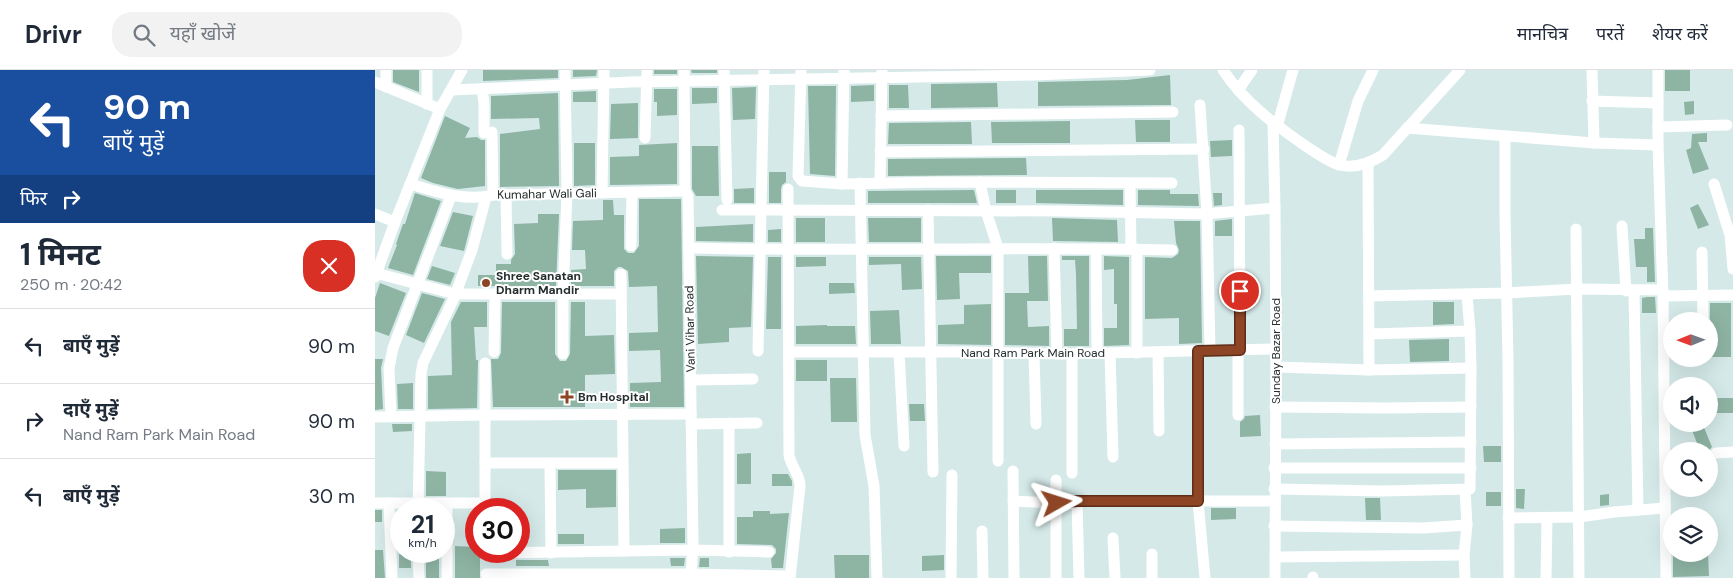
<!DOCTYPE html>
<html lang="hi">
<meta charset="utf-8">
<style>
body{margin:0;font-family:"DM Sans","Noto Sans Devanagari",sans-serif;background:#f2f2f3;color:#1f2937;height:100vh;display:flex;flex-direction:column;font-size:19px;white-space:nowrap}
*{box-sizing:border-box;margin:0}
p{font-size:16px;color:#747a83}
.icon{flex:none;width:28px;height:28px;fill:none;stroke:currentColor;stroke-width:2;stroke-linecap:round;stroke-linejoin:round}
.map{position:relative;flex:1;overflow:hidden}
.details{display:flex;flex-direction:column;background:#fff;width:375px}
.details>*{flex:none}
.hud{background:#1a4fa0;color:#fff;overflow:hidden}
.needle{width:32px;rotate:269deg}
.controls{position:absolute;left:1288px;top:242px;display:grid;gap:10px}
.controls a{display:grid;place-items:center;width:55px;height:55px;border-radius:50%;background:#fff;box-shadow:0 5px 20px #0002;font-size:25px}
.speed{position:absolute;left:15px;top:428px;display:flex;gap:10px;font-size:25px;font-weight:700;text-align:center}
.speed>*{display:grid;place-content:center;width:65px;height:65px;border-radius:50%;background:#fff;box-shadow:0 5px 20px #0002;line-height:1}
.speed small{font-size:12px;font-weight:400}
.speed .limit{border:8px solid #d22;background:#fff;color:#111}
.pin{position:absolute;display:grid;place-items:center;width:42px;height:42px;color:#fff;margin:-21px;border:2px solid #fff;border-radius:50%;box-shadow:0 1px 5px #0007}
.me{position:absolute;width:55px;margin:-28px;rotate:84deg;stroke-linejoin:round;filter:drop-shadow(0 0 4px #0008)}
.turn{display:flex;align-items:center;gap:18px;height:105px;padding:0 20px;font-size:22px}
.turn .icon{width:65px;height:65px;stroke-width:2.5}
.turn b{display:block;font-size:35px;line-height:42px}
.then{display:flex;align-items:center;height:48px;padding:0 20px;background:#0003;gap:10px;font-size:19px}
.round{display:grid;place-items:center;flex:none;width:52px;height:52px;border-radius:20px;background:#f2f2f3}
.headline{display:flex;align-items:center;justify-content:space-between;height:85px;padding:0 20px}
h1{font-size:30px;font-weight:700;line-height:38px}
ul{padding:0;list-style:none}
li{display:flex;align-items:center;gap:15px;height:75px;padding:0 20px;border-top:1px solid #e0e1e3}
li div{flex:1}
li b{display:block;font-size:19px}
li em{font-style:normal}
header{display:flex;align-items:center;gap:30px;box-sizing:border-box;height:70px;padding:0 25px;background:#fff;border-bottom:1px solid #e0e1e3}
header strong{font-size:24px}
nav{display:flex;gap:28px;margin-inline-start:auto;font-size:18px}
.search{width:350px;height:45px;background:#f2f2f3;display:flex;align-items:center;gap:12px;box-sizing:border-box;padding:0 18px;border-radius:20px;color:#747a83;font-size:19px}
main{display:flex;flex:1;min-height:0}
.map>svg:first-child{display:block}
.building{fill:#8eb4a4}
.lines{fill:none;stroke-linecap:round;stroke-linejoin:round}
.street{stroke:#fff;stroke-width:11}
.route-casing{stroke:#5c2d18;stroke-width:12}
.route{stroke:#8d4525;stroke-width:9}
.poi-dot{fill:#8d4525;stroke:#fff;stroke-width:2}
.labels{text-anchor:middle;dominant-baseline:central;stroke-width:4;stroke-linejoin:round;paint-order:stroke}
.street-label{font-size:12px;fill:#252d2d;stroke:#fff}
.poi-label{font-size:12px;font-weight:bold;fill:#252d2d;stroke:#fff;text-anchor:start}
</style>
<header>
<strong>Drivr</strong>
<div class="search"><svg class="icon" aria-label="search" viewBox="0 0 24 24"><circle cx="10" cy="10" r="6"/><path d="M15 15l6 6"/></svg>यहाँ खोजें</div>
<nav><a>मानचित्र</a><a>परतें</a><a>शेयर करें</a></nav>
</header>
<main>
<section class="details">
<div class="hud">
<div class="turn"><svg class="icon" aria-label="left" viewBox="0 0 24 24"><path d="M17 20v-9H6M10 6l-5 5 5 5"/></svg><div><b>90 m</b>बाएँ मुड़ें</div></div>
<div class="then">फिर<svg class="icon" aria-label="right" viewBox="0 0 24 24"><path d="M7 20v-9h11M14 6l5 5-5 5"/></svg></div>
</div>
<div class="headline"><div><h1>1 मिनट</h1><p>250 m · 20:42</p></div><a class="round" style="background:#d93025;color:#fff"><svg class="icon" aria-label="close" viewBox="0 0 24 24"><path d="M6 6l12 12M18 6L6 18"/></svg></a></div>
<ul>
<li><svg class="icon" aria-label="left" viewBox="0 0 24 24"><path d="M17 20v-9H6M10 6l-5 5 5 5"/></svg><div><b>बाएँ मुड़ें</b></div><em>90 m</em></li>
<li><svg class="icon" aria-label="right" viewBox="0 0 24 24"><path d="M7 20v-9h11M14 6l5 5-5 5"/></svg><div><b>दाएँ मुड़ें</b><p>Nand Ram Park Main Road</p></div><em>90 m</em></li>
<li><svg class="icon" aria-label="left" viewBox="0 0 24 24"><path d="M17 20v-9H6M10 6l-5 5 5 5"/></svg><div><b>बाएँ मुड़ें</b></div><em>30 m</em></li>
</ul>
</section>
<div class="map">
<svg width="1358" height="508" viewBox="0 0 1358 508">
<rect width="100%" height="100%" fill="#d5e9e9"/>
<g class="building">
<path d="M18 0H44V22L18 12Z"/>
<path d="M108 0H183V8L108 11Z"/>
<path d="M198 0H222L221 6 198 7Z"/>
<rect x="279" y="0" width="23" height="4"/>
<path d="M316 0H342V3H317Z"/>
<rect x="1290" y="0" width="25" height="21"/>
<path d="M795 5 796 35 663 36V12L752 10Z"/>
<path d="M622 13 623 37 556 38V14Z"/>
<path d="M499 15V31L476 32V16Z"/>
<path d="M514 15H533L534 38H514Z"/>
<path d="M433 16H461L460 106 435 104Z"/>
<path d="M381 17 380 49 358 50 357 18Z"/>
<path d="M317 18H342V33L317 34Z"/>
<path d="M279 19H302V45L282 46V32H279Z"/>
<path d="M221 21V32H198V22Z"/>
<path d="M183 23 184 116 125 117V64L165 59 164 48 116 49V26Z"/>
<path d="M1319 31V44L1310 45 1309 32Z"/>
<path d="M263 33V68L235 69 236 34Z"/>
<path d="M70 46 95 58 90 68 102 67 106 70H110V116L83 119 58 113 46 108Z"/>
<path d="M760 50H795V72H761Z"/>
<path d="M695 51V73H617L616 52Z"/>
<path d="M596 52 597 74H513L514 53Z"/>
<path d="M1332 63V72H1323L1334 99 1318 104 1311 80 1316 78 1317 64Z"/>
<path d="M857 70V86L836 87 835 71Z"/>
<path d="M199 73H220V115L199 116Z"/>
<path d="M302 73V114L235 115V87L264 86V75Z"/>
<path d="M317 76H343L344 126H321L317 119Z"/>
<path d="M651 88 652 105 513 106V89Z"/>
<path d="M394 102H411V112L407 115 406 119V133H394Z"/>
<path d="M379 118V133H359V119Z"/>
<path d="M599 120 602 133H493V121Z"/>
<rect x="621" y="120" width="20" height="13"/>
<path d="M661 120H748V135L661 133Z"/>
<path d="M763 120H795V124H823L824 136 763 135Z"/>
<path d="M40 123 66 131 38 205 13 198 22 175 21 174 28 154H30Z"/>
<path d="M838 123H847V135L839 136Z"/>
<path d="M264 129H306L309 337H255V313L286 312 285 280 254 281V263L283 262 282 216 254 217 253 201 246 197H243L239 201V216H196V200L211 199 210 180H197L198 151 228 150V130H238L239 145H249V179L253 183H259L264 176Z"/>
<path d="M1323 134 1334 155 1323 159 1315 138Z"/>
<path d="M78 142 98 146 89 181 65 176Z"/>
<path d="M163 144H184L181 216H103V205H121V194H136V190L140 184 139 154 163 153Z"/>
<rect x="421" y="148" width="29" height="24"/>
<path d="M493 148H546V172H494Z"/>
<path d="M677 148 742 150 743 172 678 171Z"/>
<path d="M857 149V166H840V151Z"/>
<path d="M799 151H825L827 273 804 274V248L770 249V187L797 188 803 184 804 180 801 173Z"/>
<path d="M378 154V172L321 171V157Z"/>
<path d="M1270 158H1278L1280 212H1272V197H1261L1259 169H1270Z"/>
<path d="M406 159V172H393V160Z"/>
<path d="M321 186 378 187 376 257 354 258V272L323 274Z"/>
<path d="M561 186H616V203H584L585 229 562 230Z"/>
<path d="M653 186H672L673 231H652L653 257 674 256V276L630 275V223H654Z"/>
<path d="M687 186H714V276H689V259H702L701 204 700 190H687Z"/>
<path d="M729 186 754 187V275L729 276V258H742V234H739V199L729 200Z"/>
<path d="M393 187H406V259H391Z"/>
<path d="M421 187H451V196L421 197Z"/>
<path d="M494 187H546L547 219 527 220 526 194 494 195Z"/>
<path d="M57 196 80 203 75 215 52 209Z"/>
<path d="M5 213 31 223 14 266 0 261V228Z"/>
<path d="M454 213H479L480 223 454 224Z"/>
<path d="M47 223 70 229 49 273 31 265Z"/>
<path d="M1272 227H1280L1281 243H1267V228Z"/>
<path d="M86 232H112V257H99L101 290H103L102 338 53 339V306L77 305 76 252Z"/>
<path d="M127 232H180V284L185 291H191L195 284 196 232H210V266L239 265 240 304 210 305V337H118L116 289H123L126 283Z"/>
<path d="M1058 232H1079V254L1058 255Z"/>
<path d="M1335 233H1356V287H1334Z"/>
<path d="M616 234V275L563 274V255L589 254V235Z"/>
<path d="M524 240 526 274H496L495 241Z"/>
<path d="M452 255V256H480L481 274H421V256Z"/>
<path d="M1074 269V291L1035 292 1034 270Z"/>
<path d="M0 289H8L6 298 8 339 0 340Z"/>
<rect x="421" y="290" width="31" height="21"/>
<path d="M455 308H481L482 352H456Z"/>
<path d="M38 313V339H23L22 314Z"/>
<rect x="1334" y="328" width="24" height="15"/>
<path d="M534 334H549L550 351H535Z"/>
<path d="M885 345 886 366 865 367V352L869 349 870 346Z"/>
<path d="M17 354H37V361L18 362Z"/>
<path d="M1328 355 1337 377 1333 381H1325L1317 360Z"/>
<path d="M1108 376H1126V392H1109Z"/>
<path d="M376 383V414H362V384Z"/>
<path d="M183 400H241V437L211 438V419L183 420Z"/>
<path d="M51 401 71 402V426H51Z"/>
<path d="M397 404H413L417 411V416H397Z"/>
<path d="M1141 419H1150L1149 439 1141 438Z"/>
<rect x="1111" y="422" width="15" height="14"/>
<path d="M1234 424V435L1225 436V425Z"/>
<path d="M990 428H1005L1006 450H991Z"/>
<path d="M836 438H861V449L836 450Z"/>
<rect x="0" y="440" width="7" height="12"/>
<path d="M378 441H395V444L414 443 408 498H397L396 489 401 483V479L397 475 362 474V447H378Z"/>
<path d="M310 458V473H285V459Z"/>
<rect x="183" y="464" width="26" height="10"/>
<path d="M80 476 101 477V481H104L105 487V508H80Z"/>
<path d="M0 480H8L10 508H0Z"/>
<rect x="51" y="481" width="13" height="27"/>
<path d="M24 484 36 485V498H24Z"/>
<path d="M1298 484H1333L1334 506 1298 507Z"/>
<path d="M459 485H494V508H460Z"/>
<path d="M569 485V500L547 501V486Z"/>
<path d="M295 488H310L309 496H296Z"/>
<path d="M325 488H334V497H324Z"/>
<path d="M141 490H173L174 496H141Z"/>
</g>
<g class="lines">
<g class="street">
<path d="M52 0V34"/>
<path d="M309 0 310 121 313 126 318 474 316 508"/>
<path d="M349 0 352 130"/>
<path d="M426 0 423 106 427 111 467 114 565 112 797 113"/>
<path d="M848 0C869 32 900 55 932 77 942 83 953 92 965 95 981 99 995 93 1008 85L1085 0"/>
<path d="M1217 0 1219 73 1283 75"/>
<path d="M1283 0V75L1288 226 1291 508"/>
<path d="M0 12 65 39"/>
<path d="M11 17V0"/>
<path d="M107 19 109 33V63"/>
<path d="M77 20 256 12 660 5 775 0"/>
<path d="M863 20 877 0"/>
<path d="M1217 31 1283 33"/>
<path d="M825 35 832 144 835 281"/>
<path d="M506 46 798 42"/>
<path d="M898 54 900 138 901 279 900 508"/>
<path d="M902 57 918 0"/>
<path d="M1283 57 1352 55"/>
<path d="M1032 58 1219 73"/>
<path d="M864 60 865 280"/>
<path d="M117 62 118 125"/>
<path d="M1130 66V144L1133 291 1134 508"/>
<path d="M270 68 272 0"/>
<path d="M505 82 829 79"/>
<path d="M993 93 994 300"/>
<path d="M964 95 983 31 998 0"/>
<path d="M605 112 611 141 623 178V391"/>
<path d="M485 113 490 365 499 416 502 508"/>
<path d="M505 113 507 0"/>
<path d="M35 114C61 122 91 132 118 125L310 121"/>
<path d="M467 114 469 0"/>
<path d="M755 114 756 179"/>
<path d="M1339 114 1355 165 1358 199"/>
<path d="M413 119 414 385C416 397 425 404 425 416L415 508"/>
<path d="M227 123 229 0"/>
<path d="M131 125 132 184"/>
<path d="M347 140 685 141 829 144 900 138"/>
<path d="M553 140 558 402"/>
<path d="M0 144 20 152"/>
<path d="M1247 156 1251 221"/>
<path d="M1201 159 1204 508"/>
<path d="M256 176 257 122"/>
<path d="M314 178C475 182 636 176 797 180"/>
<path d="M679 178 682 284"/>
<path d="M721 179 722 283"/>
<path d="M762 179V283"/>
<path d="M1327 182 1328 251"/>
<path d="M1 203 80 224H246"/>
<path d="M246 204 249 481"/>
<path d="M0 207 20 152 65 39 87 0"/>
<path d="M1259 221 1263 440"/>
<path d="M994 226 1131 223 1202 219 1288 220"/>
<path d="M1288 226 1358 225"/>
<path d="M994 264 1095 261"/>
<path d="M383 281 389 0"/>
<path d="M823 281V431L830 508"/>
<path d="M119 282 120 224"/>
<path d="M414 282H598L687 284 901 279"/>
<path d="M524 282 529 376"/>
<path d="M783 282 784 361"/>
<path d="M735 283 738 387"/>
<path d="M188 284V224L192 124 190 0"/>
<path d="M659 284 661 354"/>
<path d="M697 284V403"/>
<path d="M110 293V439"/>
<path d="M901 297 994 300 1096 298"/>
<path d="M316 310 378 309"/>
<path d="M900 337 1012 338 1096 337"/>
<path d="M863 345V280"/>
<path d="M0 347 110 345 316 344"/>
<path d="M16 347 14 298 18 278 76 126"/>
<path d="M354 353V482"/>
<path d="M316 354 382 353"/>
<path d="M900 374 1096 372"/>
<path d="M1341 383 1358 382"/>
<path d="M110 393H247"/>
<path d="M175 393 176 483"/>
<path d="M899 398H1096"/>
<path d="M638 401 639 508"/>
<path d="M899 419 1008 421 1095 419 1096 298 1095 261 1092 224"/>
<path d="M638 431 681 433 702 431H899"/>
<path d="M702 431 704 508"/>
<path d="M0 433H110"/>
<path d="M14 433 17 508"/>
<path d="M43 439 46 304 48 293 79 228 97 180 111 127"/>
<path d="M1133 448 1204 447 1239 442 1290 438"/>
<path d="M899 456 1048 458 1092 455"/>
<path d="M607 461 608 508"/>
<path d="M738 468 740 508"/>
<path d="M43 481 44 508"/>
<path d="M111 483 318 480 394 482"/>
<path d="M777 484V508"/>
<path d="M900 487 1089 485"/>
<path d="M111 504H316L415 506"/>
<path d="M938 507V508"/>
<path d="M72 508V433"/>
<path d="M576 508 577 405"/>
<path d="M681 508V410"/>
<path d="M1090 508 1089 485 1092 455 1090 420"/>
<path d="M1171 508 1172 448"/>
</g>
</g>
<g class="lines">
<defs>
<path id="route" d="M682 433 702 431H823V281L865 280V221"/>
</defs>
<use href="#route" class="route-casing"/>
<use href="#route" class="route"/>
</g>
<g class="poi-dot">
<circle cx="111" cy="213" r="5"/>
<path d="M189.5 319.5h5v5h5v5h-5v5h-5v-5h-5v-5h5z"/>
</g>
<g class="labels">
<g class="street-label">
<text transform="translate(172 124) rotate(-1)">Kumahar Wali Gali</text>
<text transform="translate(315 259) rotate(-91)">Vani Vihar Road</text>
<text transform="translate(901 281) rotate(-90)">Sunday Bazar Road</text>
<text x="658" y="283">Nand Ram Park Main Road</text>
</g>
<g class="poi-label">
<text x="121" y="206">Shree Sanatan<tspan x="121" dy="14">Dharm Mandir</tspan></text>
<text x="203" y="327">Bm Hospital</text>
</g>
</g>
</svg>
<div class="controls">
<a><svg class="needle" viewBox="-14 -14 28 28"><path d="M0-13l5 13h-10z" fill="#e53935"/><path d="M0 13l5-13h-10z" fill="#747a83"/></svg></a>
<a><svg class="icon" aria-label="sound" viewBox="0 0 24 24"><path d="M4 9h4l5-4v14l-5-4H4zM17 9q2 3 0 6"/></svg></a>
<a><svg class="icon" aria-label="search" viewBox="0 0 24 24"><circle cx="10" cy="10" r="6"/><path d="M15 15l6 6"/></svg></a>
<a><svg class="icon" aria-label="layers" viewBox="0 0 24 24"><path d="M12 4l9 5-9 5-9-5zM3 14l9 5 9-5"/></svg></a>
</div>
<div class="speed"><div>21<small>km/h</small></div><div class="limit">30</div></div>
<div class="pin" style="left:865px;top:221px;background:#d93025"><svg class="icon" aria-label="arrive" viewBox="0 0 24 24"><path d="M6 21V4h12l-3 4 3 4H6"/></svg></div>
<svg class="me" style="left:682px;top:433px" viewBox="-20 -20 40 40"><path d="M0-17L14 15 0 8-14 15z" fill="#8d4525" stroke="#fff" stroke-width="4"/></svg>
</div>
</main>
